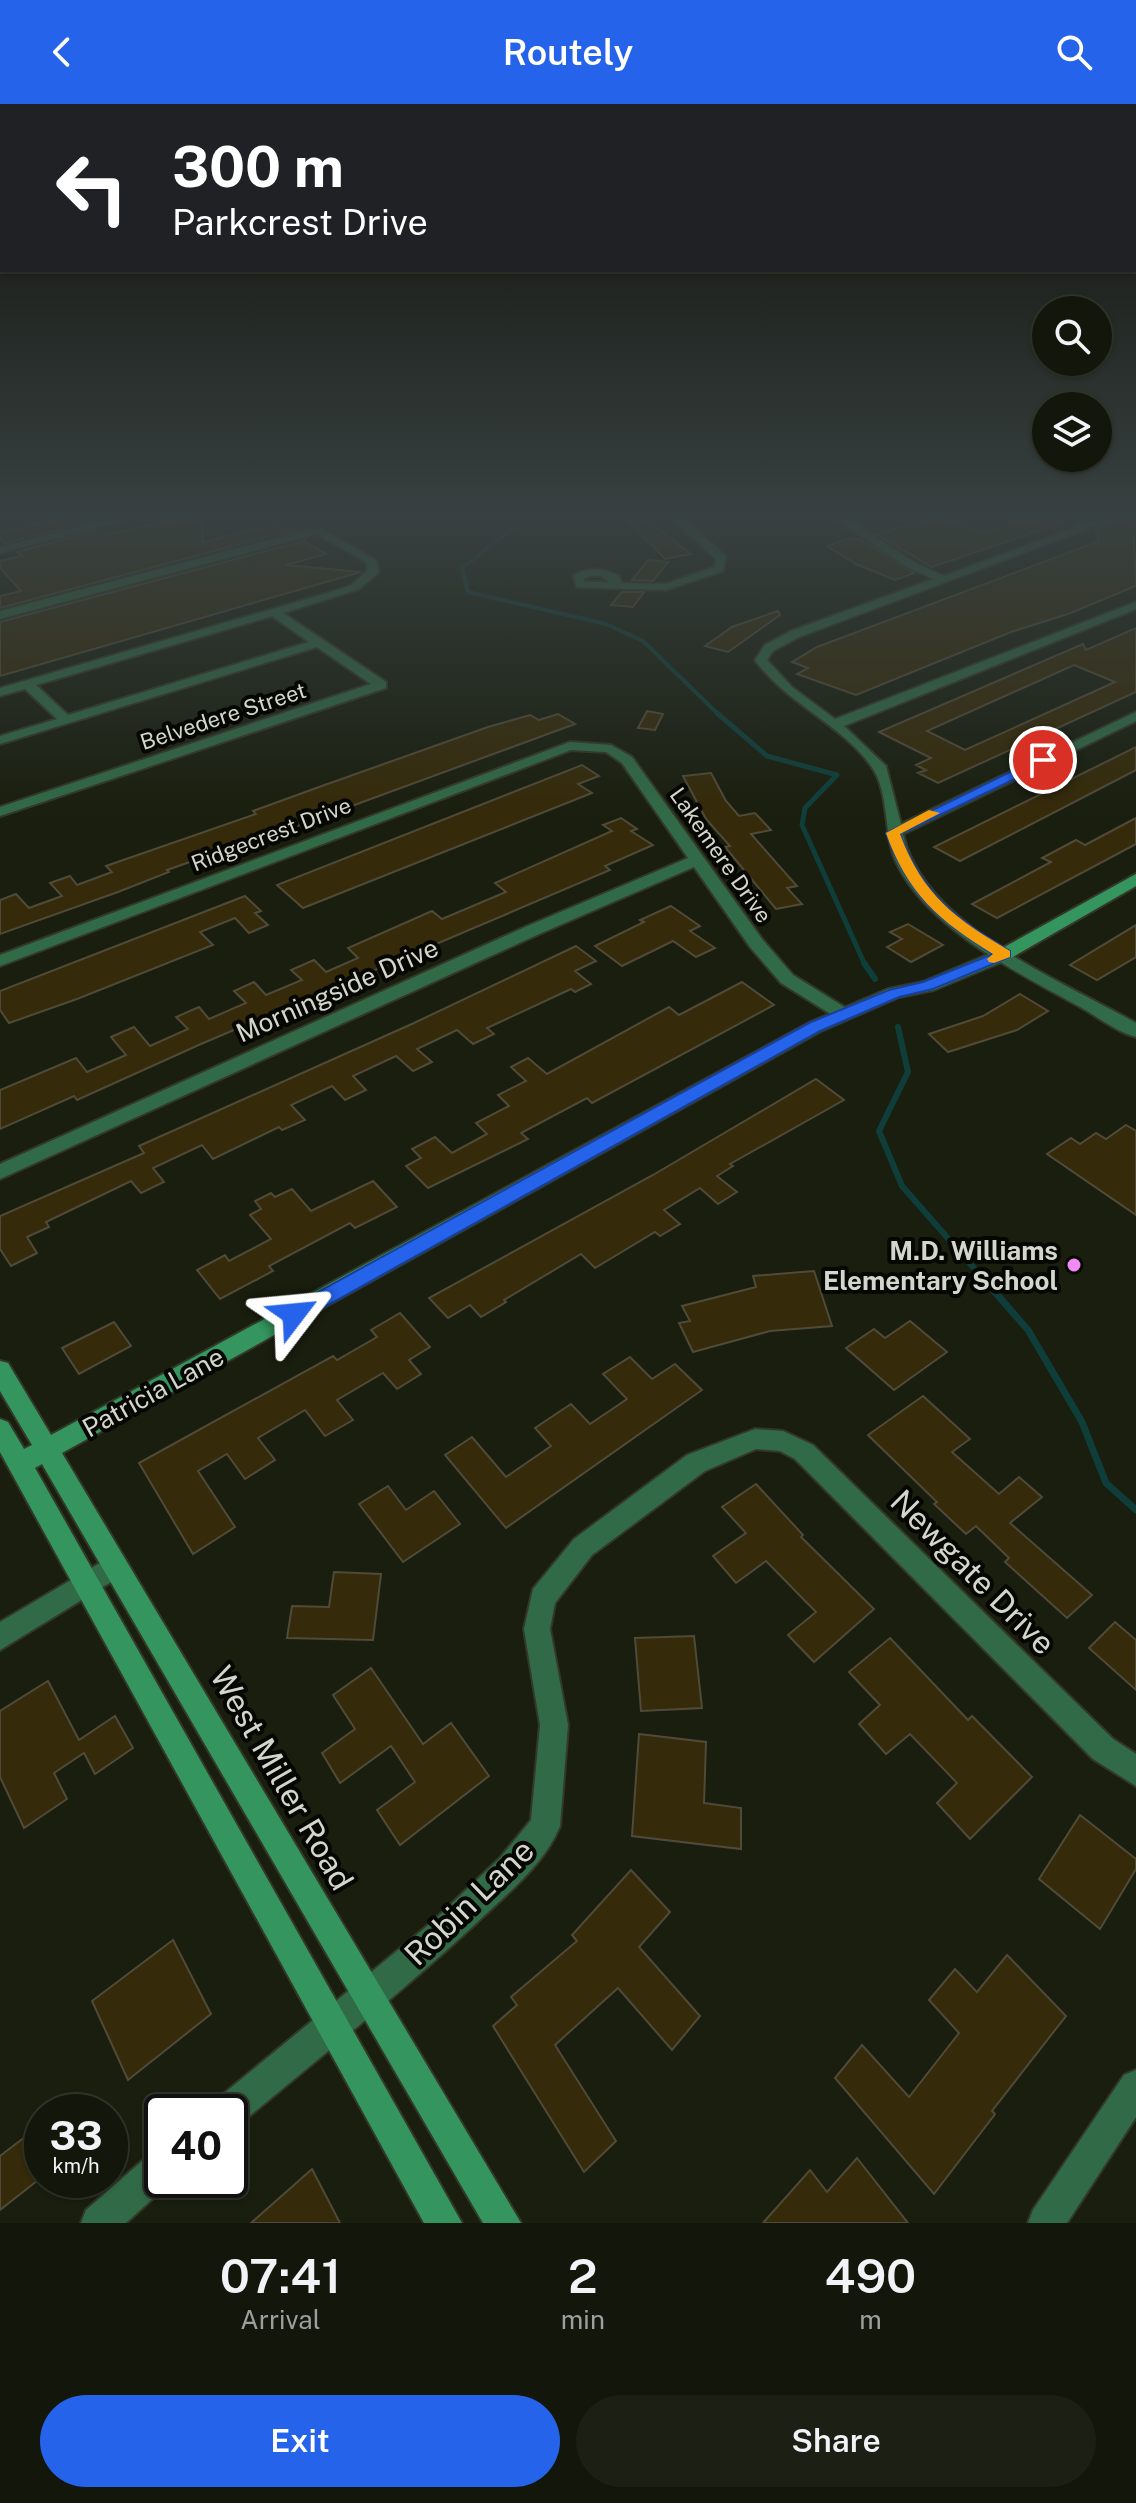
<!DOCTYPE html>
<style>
body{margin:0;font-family:"Public Sans",sans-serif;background:#1c1f13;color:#f1f3f6;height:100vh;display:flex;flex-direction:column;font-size:30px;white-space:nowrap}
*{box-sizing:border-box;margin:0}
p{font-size:26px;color:#9d9f9c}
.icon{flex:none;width:44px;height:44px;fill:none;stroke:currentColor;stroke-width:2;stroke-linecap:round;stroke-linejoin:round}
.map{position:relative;height:2119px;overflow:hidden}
.details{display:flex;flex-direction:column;background:#13160a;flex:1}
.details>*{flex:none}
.guide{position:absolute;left:0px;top:0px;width:1136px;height:168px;box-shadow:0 2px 6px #0004,0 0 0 2px #32352b;background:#202124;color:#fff;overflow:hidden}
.fabs{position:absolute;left:1032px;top:192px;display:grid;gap:16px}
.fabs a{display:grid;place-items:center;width:80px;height:80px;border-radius:50%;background:#13160a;box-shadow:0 2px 6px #0004,0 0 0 2px #32352b;font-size:40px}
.speed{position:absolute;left:24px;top:1990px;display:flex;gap:16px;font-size:40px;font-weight:700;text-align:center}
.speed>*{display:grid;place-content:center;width:104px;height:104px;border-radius:50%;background:#13160a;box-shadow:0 2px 6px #0004,0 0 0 2px #32352b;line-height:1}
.speed small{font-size:20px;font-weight:400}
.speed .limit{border:4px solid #111;border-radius:12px;background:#fff;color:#111}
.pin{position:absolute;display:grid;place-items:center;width:68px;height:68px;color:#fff;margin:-34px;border:4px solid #fff;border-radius:50%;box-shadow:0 2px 8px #0007}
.me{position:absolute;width:88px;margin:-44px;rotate:61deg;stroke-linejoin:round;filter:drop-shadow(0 0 6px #0008)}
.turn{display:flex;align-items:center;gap:28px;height:168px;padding:0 40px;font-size:36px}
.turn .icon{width:104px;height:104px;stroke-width:2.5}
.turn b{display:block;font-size:56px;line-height:68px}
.eta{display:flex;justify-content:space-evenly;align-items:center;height:136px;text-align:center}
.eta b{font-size:48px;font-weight:600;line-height:56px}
.cta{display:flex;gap:16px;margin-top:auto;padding:16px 40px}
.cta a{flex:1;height:92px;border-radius:48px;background:#2563eb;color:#fff;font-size:32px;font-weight:600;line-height:92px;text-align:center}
.cta a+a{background:#1c1f13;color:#f1f3f6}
header{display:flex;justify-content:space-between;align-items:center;height:104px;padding:0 40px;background:#2563eb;color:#fff;font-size:36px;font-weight:600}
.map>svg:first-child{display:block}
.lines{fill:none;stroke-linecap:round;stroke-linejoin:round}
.stream-far3{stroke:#0f3e3a;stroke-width:4}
.stream-far2{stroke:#0f3e3a;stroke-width:5}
.stream-far1{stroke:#0f3e3a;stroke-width:6}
.stream{stroke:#0f3e3a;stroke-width:7}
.building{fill:#352a09;stroke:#504a38;stroke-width:2;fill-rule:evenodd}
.street-casing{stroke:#333829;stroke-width:4}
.secondary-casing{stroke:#333829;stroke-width:4}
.street{fill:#316a46;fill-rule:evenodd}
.secondary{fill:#34965e;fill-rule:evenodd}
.route{fill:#2563eb;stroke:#184099;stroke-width:2}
.slow{fill:#f59e0b}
.poi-dot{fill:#f18af4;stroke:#060703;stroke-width:3}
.labels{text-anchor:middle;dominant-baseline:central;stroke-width:8;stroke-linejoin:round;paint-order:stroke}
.far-street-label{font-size:22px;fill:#d3d6cc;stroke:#060703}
.street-label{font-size:26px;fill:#d3d6cc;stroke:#060703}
.poi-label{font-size:26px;font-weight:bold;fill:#d3d6cc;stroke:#060703;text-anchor:end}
.near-street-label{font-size:32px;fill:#d3d6cc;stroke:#060703}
</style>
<header><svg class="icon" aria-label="back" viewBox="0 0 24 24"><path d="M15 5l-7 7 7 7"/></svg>Routely<svg class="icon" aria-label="search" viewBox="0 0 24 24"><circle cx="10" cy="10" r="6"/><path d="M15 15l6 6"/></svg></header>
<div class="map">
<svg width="1136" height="2119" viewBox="0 0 1136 2119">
<rect width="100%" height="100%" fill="#191e0e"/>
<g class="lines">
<path class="stream-far3" d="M519 415 514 423 462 464 468 488 606 520 643 537 719 611"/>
<path class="stream-far2" d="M717 609 767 652 837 671 805 704 802 721 865 861"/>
<g class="stream-far1">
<path d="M864 859 875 875"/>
<path d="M898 923 908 968 879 1027 902 1082 989 1181"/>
</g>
<path class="stream" d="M987 1179 1028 1226 1082 1318 1106 1379 1136 1406"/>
</g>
<g class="building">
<path d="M58 415H80L84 419 5 439 0 435V429Z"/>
<path d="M173 415H201L203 438 277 420 289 427 0 504V492L21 487 0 464V457L22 452 17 448 96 427 107 431Z"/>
<path d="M626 415H645L691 450 665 455Z"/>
<path d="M927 415H947L983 429 1021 415 1064 418 932 463 877 431Z"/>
<path d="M1117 415H1133L1136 482 1068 510 1011 528 856 591 797 570 808 564 792 558 817 543 1099 437 1095 425Z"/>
<path d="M850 434 861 436 914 469 895 476 856 460 827 442Z"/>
<path d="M304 437 326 450 286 461 361 468 0 572V518Z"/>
<path d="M648 456 668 458 653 477 632 476Z"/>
<path d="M622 488H644L633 503 611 501Z"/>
<path d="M778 507 780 511 728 548 705 542 732 523Z"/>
<path d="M1136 524V588L938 679 918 669 926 666 916 661 931 654 879 628 1083 540 1086 546ZM1074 561 1115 578 965 646 927 627Z"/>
<path d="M647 607 663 610 655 626 638 624Z"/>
<path d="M558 610 575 620 232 746 230 744 167 766 169 768 118 788 0 830V796L16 790 29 804 62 792 50 779 70 772 77 781 112 768 106 762 256 710 253 707 319 683 488 623 530 611 539 616Z"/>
<path d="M1136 643V666L960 757 934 743Z"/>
<path d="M582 661 599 672 578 680 592 689 303 804 277 781Z"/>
<path d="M711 669 726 697 739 712 755 709 771 726 751 730 797 782 787 784 802 800 776 805 725 743 730 742 706 715 683 672Z"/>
<path d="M621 714 637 725 631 727 653 741 605 762 610 766 201 940 77 996 74 992 0 1025V986L76 954 87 968 126 951 111 933 134 923 150 942 188 925 176 913 199 903 209 915 246 899 234 887 254 878 266 891 302 876 291 866 314 856 326 868 358 854 348 844 432 807 442 815 506 788 495 779 612 727 603 721Z"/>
<path d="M1136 714V740L997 814 972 800 1051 758 1042 754 1076 736 1085 741Z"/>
<path d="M245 792 261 807 255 809 268 821 249 829 235 814 200 828 213 841 77 895 9 919 0 906V887Z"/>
<path d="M671 802 700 822 690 827 715 844 696 853 673 837 622 862 595 842 644 818 640 816Z"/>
<path d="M908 820 943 841 911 858 887 843 902 835 890 828Z"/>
<path d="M1136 821V853L1097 876 1070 861Z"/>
<path d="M576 842 596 857 575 867 591 880 575 888 571 885 487 924 494 930 473 940 457 926 417 945 432 958 413 967 396 952 353 972 366 986 345 996 332 982 291 1001 305 1016 282 1026 279 1023 213 1055 202 1041 153 1064 164 1078 141 1089 131 1077 46 1118 49 1123 27 1133 37 1149 11 1162 0 1145V1112L144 1049 139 1042 414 919Z"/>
<path d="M742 878 774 901 592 999 587 994 521 1029 528 1035 428 1084 406 1062 421 1054 412 1045 435 1033 452 1049 487 1030 476 1019 509 1002 498 991 526 977 511 963 528 954 547 970 669 903 679 911Z"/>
<path d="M1020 890 1048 907 1017 926 948 948 929 930 983 912Z"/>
<path d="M816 975 844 996 730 1060 733 1062 717 1072 737 1088 718 1100 700 1084 664 1106 680 1120 660 1132 655 1128 595 1164 581 1150 504 1196 506 1198 481 1213 470 1201 448 1214 429 1194 653 1071Z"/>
<path d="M1126 1021 1136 1027V1111L1047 1050 1071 1034 1080 1040 1096 1029 1106 1035Z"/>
<path d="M373 1077 397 1103 355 1124 350 1119 269 1162 273 1167 220 1195 197 1166 225 1151 229 1157 271 1135 250 1111 261 1105 255 1097 271 1089 275 1093 292 1085 311 1107Z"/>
<path d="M814 1167 832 1222 770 1227 693 1248 679 1219 690 1217 682 1202 756 1183 753 1172Z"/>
<path d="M400 1209 430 1243 409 1256 421 1270 397 1285 383 1269 337 1296 353 1316 325 1332 305 1306 258 1334 275 1356 245 1375 227 1350 198 1367 235 1423 193 1450 139 1359 333 1252 337 1256 377 1233 371 1226Z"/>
<path d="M910 1217 947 1248 894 1286 846 1244 874 1225 885 1234Z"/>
<path d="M114 1218 131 1242 79 1270 62 1244Z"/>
<path d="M630 1253 652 1275 675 1260 702 1286 506 1424 445 1351 472 1333 506 1373 551 1342 535 1324 571 1300 590 1320 627 1295 603 1270Z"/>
<path d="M923 1292 970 1335 952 1348 999 1390 1019 1373 1042 1393 1010 1419 1092 1491 1067 1514 1005 1458 1009 1454 976 1422 966 1430 934 1400 937 1398 868 1331Z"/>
<path d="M756 1380 803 1431 801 1433 874 1505 814 1558 788 1531 816 1508 766 1457 736 1479 713 1452 746 1429 722 1403Z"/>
<path d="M388 1382 406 1406 434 1387 460 1420 403 1458 359 1400Z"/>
<path d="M334 1468 381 1470 373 1536 287 1534 292 1502 329 1503Z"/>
<path d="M1115 1518 1136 1536V1586L1089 1544Z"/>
<path d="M694 1532 702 1604 641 1607 635 1534Z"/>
<path d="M890 1534 968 1616 972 1612 1032 1673 970 1735 937 1699 957 1679 910 1630 886 1650 859 1620 880 1601 849 1568Z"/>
<path d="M371 1564 423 1640 451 1619 489 1672 400 1741 377 1706 415 1678 391 1642 340 1679 322 1649 355 1625 333 1591Z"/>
<path d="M48 1577 79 1636 115 1612 133 1644 95 1670 84 1649 54 1669 67 1695 24 1724 0 1673V1607Z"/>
<path d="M639 1630 706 1638 704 1699 741 1704V1745L632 1732Z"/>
<path d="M1080 1711 1136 1755V1765L1100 1825 1039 1775Z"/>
<path d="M631 1766 670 1808 639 1843 700 1912 672 1946 618 1884 555 1941 616 2037 584 2068 493 1922 517 1901 511 1893 577 1837 572 1831Z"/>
<path d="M173 1836 211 1910 128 1976 92 1897Z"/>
<path d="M1007 1851 1066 1912 992 2007 995 2010 934 2090 835 1974 862 1941 909 1993 959 1929 929 1896 955 1865 977 1888Z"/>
<path d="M34 2026 42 2045V2073L0 2106V2052Z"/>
<path d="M857 2054 908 2119H763L810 2066 827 2088Z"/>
<path d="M312 2065 340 2119H251Z"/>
</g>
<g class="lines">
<defs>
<g id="street">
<path d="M111 415H130L0 449V443Z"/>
<path d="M672 415H684L726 452 723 467 666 486 577 483 573 472C589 462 603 464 619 472L622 479 666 480 714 463 716 455ZM591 472H601L610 478H585L583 475Z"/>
<path d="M835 415H848L915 459 944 472 1098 415H1114L799 533 773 547 767 556 792 583 835 615 1136 498V505L844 622 886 662 901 720 1136 608V617L903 730C922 821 1062 877 1136 919V933C1117 928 1099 914 1082 904 1022 871 928 825 897 760 883 732 890 687 871 662 840 619 787 600 755 556L765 541 791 527 934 475 907 463Z"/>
<path d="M318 423 376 456 379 468 359 485 283 509 386 578V584L0 712V703L371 580 317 543 0 640V632L57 615 25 585 0 592V584L335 487 351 481 367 467V459L317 430 0 515V507ZM272 512 309 538 68 611 36 581Z"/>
<path d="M570 638 611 641 632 653 762 835 793 871 849 906 852 910 849 914H837L781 879 750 843 694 763 537 831 0 1075V1060L525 823 688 754 622 659 606 648 571 646 0 862V851Z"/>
<path d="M755 1325 783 1327 813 1341 1113 1635 1136 1650V1682L1093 1655 795 1355 780 1347 756 1345 705 1367 592 1451 555 1499 550 1525 568 1621 560 1722C546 1757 513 1785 486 1810 408 1884 322 1951 240 2020L230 2024V2008H211L216 1996 432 1818 500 1754 531 1716 540 1621 524 1525 533 1485 574 1435 687 1351Z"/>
<path d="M115 1450 124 1454 128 1462 124 1470 0 1546V1518Z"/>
<path d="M1136 1966V2013L1067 2119H1028L1033 2106 1124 1971Z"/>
<path d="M162 2044V2076H173L126 2119H81L86 2106 150 2050Z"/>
</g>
<path id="secondary" d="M1136 770V782L1011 854 934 886 899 893 821 927 62 1349 521 2119H483L42 1360 35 1364 462 2119H424L0 1348V1315L8 1318 24 1345 32 1341 0 1287V1257L8 1259 51 1331 809 919 888 885 923 878 999 846Z"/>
</defs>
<use href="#street" class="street-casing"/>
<use href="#secondary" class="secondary-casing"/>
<use href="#street" class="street"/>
<use href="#secondary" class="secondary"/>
</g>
<linearGradient id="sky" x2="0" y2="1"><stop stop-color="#0e1008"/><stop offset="0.58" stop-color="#384141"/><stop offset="1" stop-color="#384141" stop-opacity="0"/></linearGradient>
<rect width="1136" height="712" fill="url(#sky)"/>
<path class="route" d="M1043 652 1050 656 1048 659 900 730C923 792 956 815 1010 847V853L933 885 899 893 820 927 301 1216H287L284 1210 287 1205 809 919 889 886 923 878 993 850C939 817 907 789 886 729Z"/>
<path class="slow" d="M929 706 940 709 900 730C923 792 956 815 1010 847V853L994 859 989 858 987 855 993 850C939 817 907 789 886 729Z"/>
<circle class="poi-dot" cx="1074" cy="1161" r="8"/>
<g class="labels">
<g class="far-street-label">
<text transform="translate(223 612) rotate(-18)">Belvedere Street</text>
<text transform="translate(271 730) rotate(-21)">Ridgecrest Drive</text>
<text transform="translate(721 751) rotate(55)">Lakemere Drive</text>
</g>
<g class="street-label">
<text transform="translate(337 886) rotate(-24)">Morningside Drive</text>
<text transform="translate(153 1288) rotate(-29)">Patricia Lane</text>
</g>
<g class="poi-label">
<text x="1058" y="1146">M.D. Williams<tspan x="1058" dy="30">Elementary School</tspan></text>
</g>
<g class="near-street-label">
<text transform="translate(973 1468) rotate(45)">Newgate Drive</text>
<text transform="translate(282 1674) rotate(60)">West Miller Road</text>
<text transform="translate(469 1798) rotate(-44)">Robin Lane</text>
</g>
</g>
</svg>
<div class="fabs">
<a><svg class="icon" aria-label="search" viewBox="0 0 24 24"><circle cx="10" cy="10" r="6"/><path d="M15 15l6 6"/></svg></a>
<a><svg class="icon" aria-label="layers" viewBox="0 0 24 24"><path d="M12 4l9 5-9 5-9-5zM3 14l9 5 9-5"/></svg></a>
</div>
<div class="speed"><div>33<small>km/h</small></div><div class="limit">40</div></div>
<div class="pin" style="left:1043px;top:656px;background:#d93025"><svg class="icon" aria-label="arrive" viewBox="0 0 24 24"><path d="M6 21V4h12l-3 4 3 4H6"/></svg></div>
<svg class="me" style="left:294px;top:1210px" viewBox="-20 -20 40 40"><path d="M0-17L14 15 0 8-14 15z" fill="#2563eb" stroke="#fff" stroke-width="4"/></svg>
<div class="guide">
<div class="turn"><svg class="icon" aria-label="left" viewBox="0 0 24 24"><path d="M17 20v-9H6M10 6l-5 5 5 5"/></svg><div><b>300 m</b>Parkcrest Drive</div></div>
</div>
</div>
<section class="details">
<div class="eta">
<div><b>07:41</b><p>Arrival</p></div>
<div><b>2</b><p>min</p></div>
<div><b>490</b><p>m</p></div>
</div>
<div class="cta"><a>Exit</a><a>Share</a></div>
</section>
